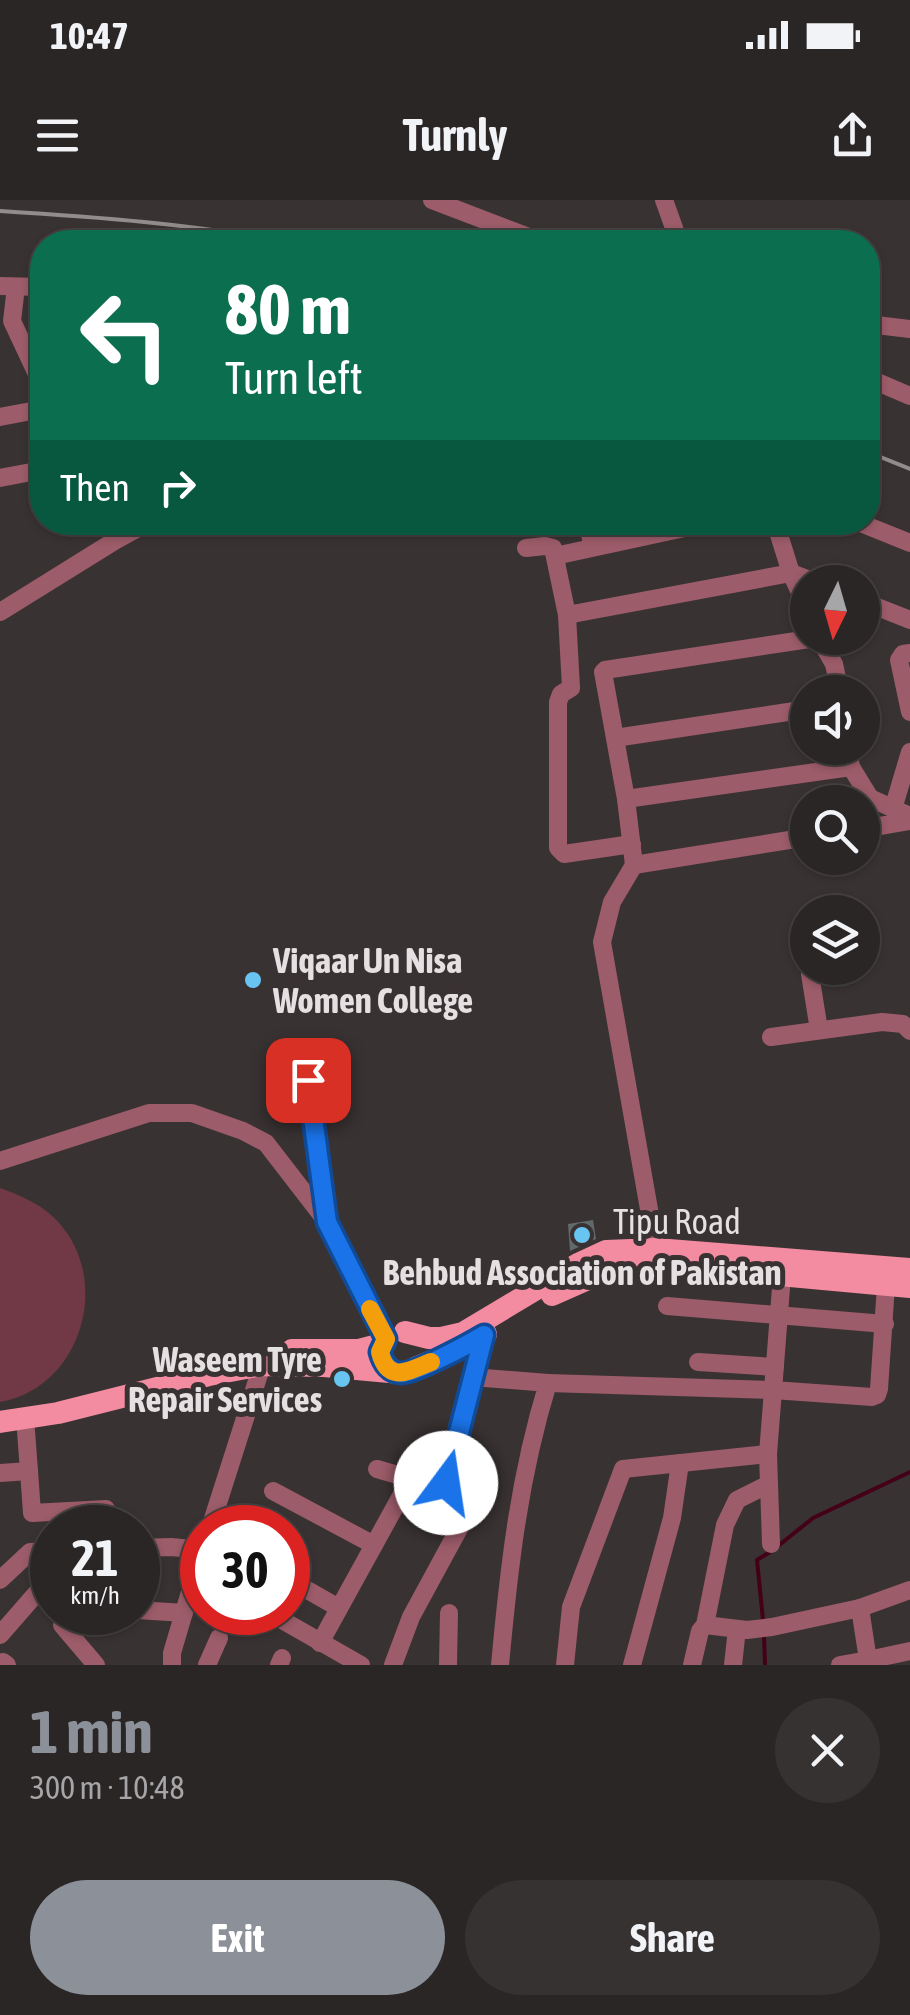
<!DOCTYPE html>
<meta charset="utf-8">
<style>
body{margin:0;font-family:"Asap Condensed",sans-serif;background:#373232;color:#f1f3f6;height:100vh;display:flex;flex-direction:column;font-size:38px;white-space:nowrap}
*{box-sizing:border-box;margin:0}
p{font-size:32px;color:#a6a5a7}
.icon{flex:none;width:55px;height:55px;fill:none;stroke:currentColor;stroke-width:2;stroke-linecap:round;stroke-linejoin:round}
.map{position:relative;height:1465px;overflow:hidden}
.panel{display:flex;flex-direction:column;background:#2b2626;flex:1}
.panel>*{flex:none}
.hud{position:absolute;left:30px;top:30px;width:850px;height:305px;border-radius:40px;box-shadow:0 2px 8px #0004,0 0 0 2px #474343;background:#0b6e4f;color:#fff;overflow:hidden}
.needle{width:65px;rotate:185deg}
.controls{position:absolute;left:790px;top:365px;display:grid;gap:20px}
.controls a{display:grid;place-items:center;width:90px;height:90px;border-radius:50%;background:#2b2626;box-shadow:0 2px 8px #0004,0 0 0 2px #474343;font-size:50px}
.speed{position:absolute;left:30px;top:1305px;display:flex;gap:20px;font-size:50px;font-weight:700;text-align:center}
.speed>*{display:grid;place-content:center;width:130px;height:130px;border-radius:50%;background:#2b2626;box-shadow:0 2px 8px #0004,0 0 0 2px #474343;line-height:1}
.speed small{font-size:25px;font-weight:400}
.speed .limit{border:15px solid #d22;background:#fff;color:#111}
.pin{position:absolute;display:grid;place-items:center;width:85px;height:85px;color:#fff;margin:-42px;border-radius:20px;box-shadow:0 5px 15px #0006}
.me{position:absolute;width:110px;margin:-55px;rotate:14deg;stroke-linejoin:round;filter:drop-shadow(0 0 8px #0008)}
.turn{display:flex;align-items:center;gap:35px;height:210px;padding:0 30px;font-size:45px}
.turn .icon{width:130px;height:130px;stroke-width:2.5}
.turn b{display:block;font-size:70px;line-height:85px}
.then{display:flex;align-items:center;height:95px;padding:0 30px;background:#0003;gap:20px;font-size:38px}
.round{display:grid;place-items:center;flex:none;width:105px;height:105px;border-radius:52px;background:#373232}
.head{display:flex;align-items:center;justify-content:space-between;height:170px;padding:0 30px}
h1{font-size:60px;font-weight:700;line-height:75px;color:#8c9099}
.primary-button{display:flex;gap:20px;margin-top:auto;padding:20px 30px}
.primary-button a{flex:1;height:115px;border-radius:60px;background:#8c9099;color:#fff;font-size:40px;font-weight:700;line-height:115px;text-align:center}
.primary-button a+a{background:#373232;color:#f1f3f6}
.status{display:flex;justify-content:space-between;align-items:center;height:70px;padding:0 50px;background:#2b2626;direction:ltr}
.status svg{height:28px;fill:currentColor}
header{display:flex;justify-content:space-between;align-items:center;height:130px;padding:0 30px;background:#2b2626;font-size:45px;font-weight:700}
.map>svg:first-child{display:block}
.green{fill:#713845}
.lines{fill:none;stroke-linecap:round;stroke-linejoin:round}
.stream{stroke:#440018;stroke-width:4}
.building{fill:#62696d}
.minor{stroke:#9c5c69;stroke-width:18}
.major{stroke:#f38ba1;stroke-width:22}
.rail{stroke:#928c8d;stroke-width:4}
.route-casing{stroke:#114b97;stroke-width:25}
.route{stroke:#1a73e8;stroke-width:18}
.slow{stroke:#f59e0b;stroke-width:18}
.poi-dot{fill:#68c4f0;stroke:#393233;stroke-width:4}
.labels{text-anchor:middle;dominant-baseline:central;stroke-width:10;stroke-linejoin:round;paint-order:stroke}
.poi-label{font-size:35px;font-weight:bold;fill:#e5e0e1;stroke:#393233;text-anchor:start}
.street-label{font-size:35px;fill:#e5e0e1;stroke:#393233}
</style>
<div class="status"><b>10:47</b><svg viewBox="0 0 49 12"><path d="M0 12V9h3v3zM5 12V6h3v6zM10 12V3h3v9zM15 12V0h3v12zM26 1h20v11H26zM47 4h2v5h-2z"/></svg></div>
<header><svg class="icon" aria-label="menu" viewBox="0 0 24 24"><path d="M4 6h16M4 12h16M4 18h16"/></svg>Turnly<svg class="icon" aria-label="share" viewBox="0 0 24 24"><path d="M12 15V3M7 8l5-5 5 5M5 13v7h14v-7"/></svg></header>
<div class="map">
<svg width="910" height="1465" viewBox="0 0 910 1465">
<rect width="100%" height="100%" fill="#393233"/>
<path class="green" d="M0 988C22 996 44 1005 60 1024 112 1084 80 1188 0 1202Z"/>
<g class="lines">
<g class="stream">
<path d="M778 1346 813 1318 910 1272"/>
<path d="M763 1420 757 1360 770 1352"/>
<path d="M764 1435 765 1465"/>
</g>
</g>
<path class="building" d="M593 1020 596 1039 570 1051 568 1024Z"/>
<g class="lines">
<g class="minor">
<path d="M432 0 542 42"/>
<path d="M664 0 679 42"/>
<path d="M0 86 42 87"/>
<path d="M16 87 12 121 42 185"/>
<path d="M868 124 910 129"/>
<path d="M868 178 910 196"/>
<path d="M0 217 42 209"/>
<path d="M0 278 42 270"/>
<path d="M587 322 593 347"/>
<path d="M775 322 791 373 808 410"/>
<path d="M858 322 910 343"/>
<path d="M526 348 545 346 553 348 567 415 571 488 561 494 558 502V648L564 654 632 644"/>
<path d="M555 356 712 322"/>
<path d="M862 401 910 420"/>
<path d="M0 412 116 340 149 322"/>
<path d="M567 415 791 373 815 382"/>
<path d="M819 438 834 464 840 492"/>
<path d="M910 453 903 454 899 460 910 512"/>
<path d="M615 538 808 509"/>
<path d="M848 548 851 567 870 598 910 616"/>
<path d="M626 599 851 567"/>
<path d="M893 609 910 552"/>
<path d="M862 629 910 621"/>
<path d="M634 665 626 599 603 472 605 470 816 438"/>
<path d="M634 665 612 702 602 742 656 1049"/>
<path d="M634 665 808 637"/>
<path d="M810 774 819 830"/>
<path d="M771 837 882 822 903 824 910 831"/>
<path d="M308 880 327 1019"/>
<path d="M0 961 149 913H192L243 931 266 943 327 1022 385 1139"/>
<path d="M667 1106 885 1124"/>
<path d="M698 1162 775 1167"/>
<path d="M472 1177 548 1183C519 1277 509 1367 500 1465"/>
<path d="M548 1183 773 1190 872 1197 877 1195 879 1189 886 1085"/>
<path d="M377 1269 415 1280"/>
<path d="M29 1271 32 1313 106 1309"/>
<path d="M0 1273 29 1271 25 1218"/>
<path d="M769 1284 771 1344"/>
<path d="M273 1291 374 1345"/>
<path d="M210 1328 262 1165"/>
<path d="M138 1348 171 1347 202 1350"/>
<path d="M288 1379 339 1408"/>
<path d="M0 1380 30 1352 52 1351"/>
<path d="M138 1410 184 1413"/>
<path d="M268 1412 361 1465"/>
<path d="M62 1425 96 1465"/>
<path d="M705 1425 747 1430 772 1427 860 1408 910 1390"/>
<path d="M0 1435 48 1380 52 1384"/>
<path d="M320 1443 407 1285 415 1280 446 1283 484 1135"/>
<path d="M3 1462 7 1465"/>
<path d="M172 1465V1453L202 1351"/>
<path d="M207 1465 219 1438"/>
<path d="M279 1465 282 1458"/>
<path d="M393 1465 411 1417 474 1301V1295L446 1283"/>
<path d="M448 1465 449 1413"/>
<path d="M565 1465 571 1407 623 1269 768 1254"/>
<path d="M632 1465 672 1318 680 1263"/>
<path d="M692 1465 700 1431 705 1425 725 1325 737 1300 769 1284 768 1254 782 1075"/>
<path d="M733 1465 737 1429"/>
<path d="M840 1465 868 1460 860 1408"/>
<path d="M869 1465 868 1460 910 1451"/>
</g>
<g class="major">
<path d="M679 1066 910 1087"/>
<path d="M552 1095 629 1061 648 1063"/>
<path d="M405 1132 429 1138H441L463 1133 578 1064 606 1051 656 1049 910 1069"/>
<path d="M292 1150H359L382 1144"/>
<path d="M415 1168 461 1149 486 1134"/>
<path d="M0 1222 58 1213 209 1175 262 1165 324 1166 400 1173"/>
</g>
<g class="rail">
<path d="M0 11C97 17 192 24 287 42"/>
<path d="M868 252 910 269"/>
</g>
</g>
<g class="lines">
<defs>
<path id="route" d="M308 880 327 1022 386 1139 380 1152C383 1163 389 1173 402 1173 417 1172 469 1144 484 1135L446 1283"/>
</defs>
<use href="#route" class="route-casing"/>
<use href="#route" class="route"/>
<path class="slow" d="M370 1109 386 1139 380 1152C388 1185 410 1170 431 1162"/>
</g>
<g class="poi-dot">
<circle cx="253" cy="780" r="10"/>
<circle cx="582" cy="1035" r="10"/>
<circle cx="342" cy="1179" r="10"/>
</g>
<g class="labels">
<g class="poi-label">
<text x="273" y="760">Viqaar Un Nisa<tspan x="273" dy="40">Women College</tspan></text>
<text x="582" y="1072" text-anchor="middle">Behbud Association of Pakistan</text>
<text x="322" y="1159" text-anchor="end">Waseem Tyre<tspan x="322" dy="40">Repair Services</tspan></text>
</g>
<g class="street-label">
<text x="677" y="1021">Tipu Road</text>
</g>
</g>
</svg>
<div class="controls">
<a><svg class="needle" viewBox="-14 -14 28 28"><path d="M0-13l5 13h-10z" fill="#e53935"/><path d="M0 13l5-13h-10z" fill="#a6a5a7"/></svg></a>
<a><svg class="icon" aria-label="sound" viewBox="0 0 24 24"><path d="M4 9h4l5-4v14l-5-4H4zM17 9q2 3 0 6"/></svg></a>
<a><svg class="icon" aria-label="search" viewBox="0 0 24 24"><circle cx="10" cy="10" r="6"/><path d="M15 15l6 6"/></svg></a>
<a><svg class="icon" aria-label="layers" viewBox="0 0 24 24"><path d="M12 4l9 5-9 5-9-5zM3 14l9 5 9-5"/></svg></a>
</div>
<div class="speed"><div>21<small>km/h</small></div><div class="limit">30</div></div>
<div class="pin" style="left:308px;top:880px;background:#d93025"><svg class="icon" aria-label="arrive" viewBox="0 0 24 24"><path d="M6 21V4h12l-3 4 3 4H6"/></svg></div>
<svg class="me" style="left:446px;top:1283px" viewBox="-20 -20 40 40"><circle r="19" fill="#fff"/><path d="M0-13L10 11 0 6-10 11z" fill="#1a73e8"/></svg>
<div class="hud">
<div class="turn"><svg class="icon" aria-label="left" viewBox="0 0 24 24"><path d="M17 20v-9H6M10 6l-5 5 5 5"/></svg><div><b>80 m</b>Turn left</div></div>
<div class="then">Then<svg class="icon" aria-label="right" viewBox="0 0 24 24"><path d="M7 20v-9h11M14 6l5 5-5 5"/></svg></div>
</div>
</div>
<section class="panel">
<div class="head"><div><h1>1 min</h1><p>300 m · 10:48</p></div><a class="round"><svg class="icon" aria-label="close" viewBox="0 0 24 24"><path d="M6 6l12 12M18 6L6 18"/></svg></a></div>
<div class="primary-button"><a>Exit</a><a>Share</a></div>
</section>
